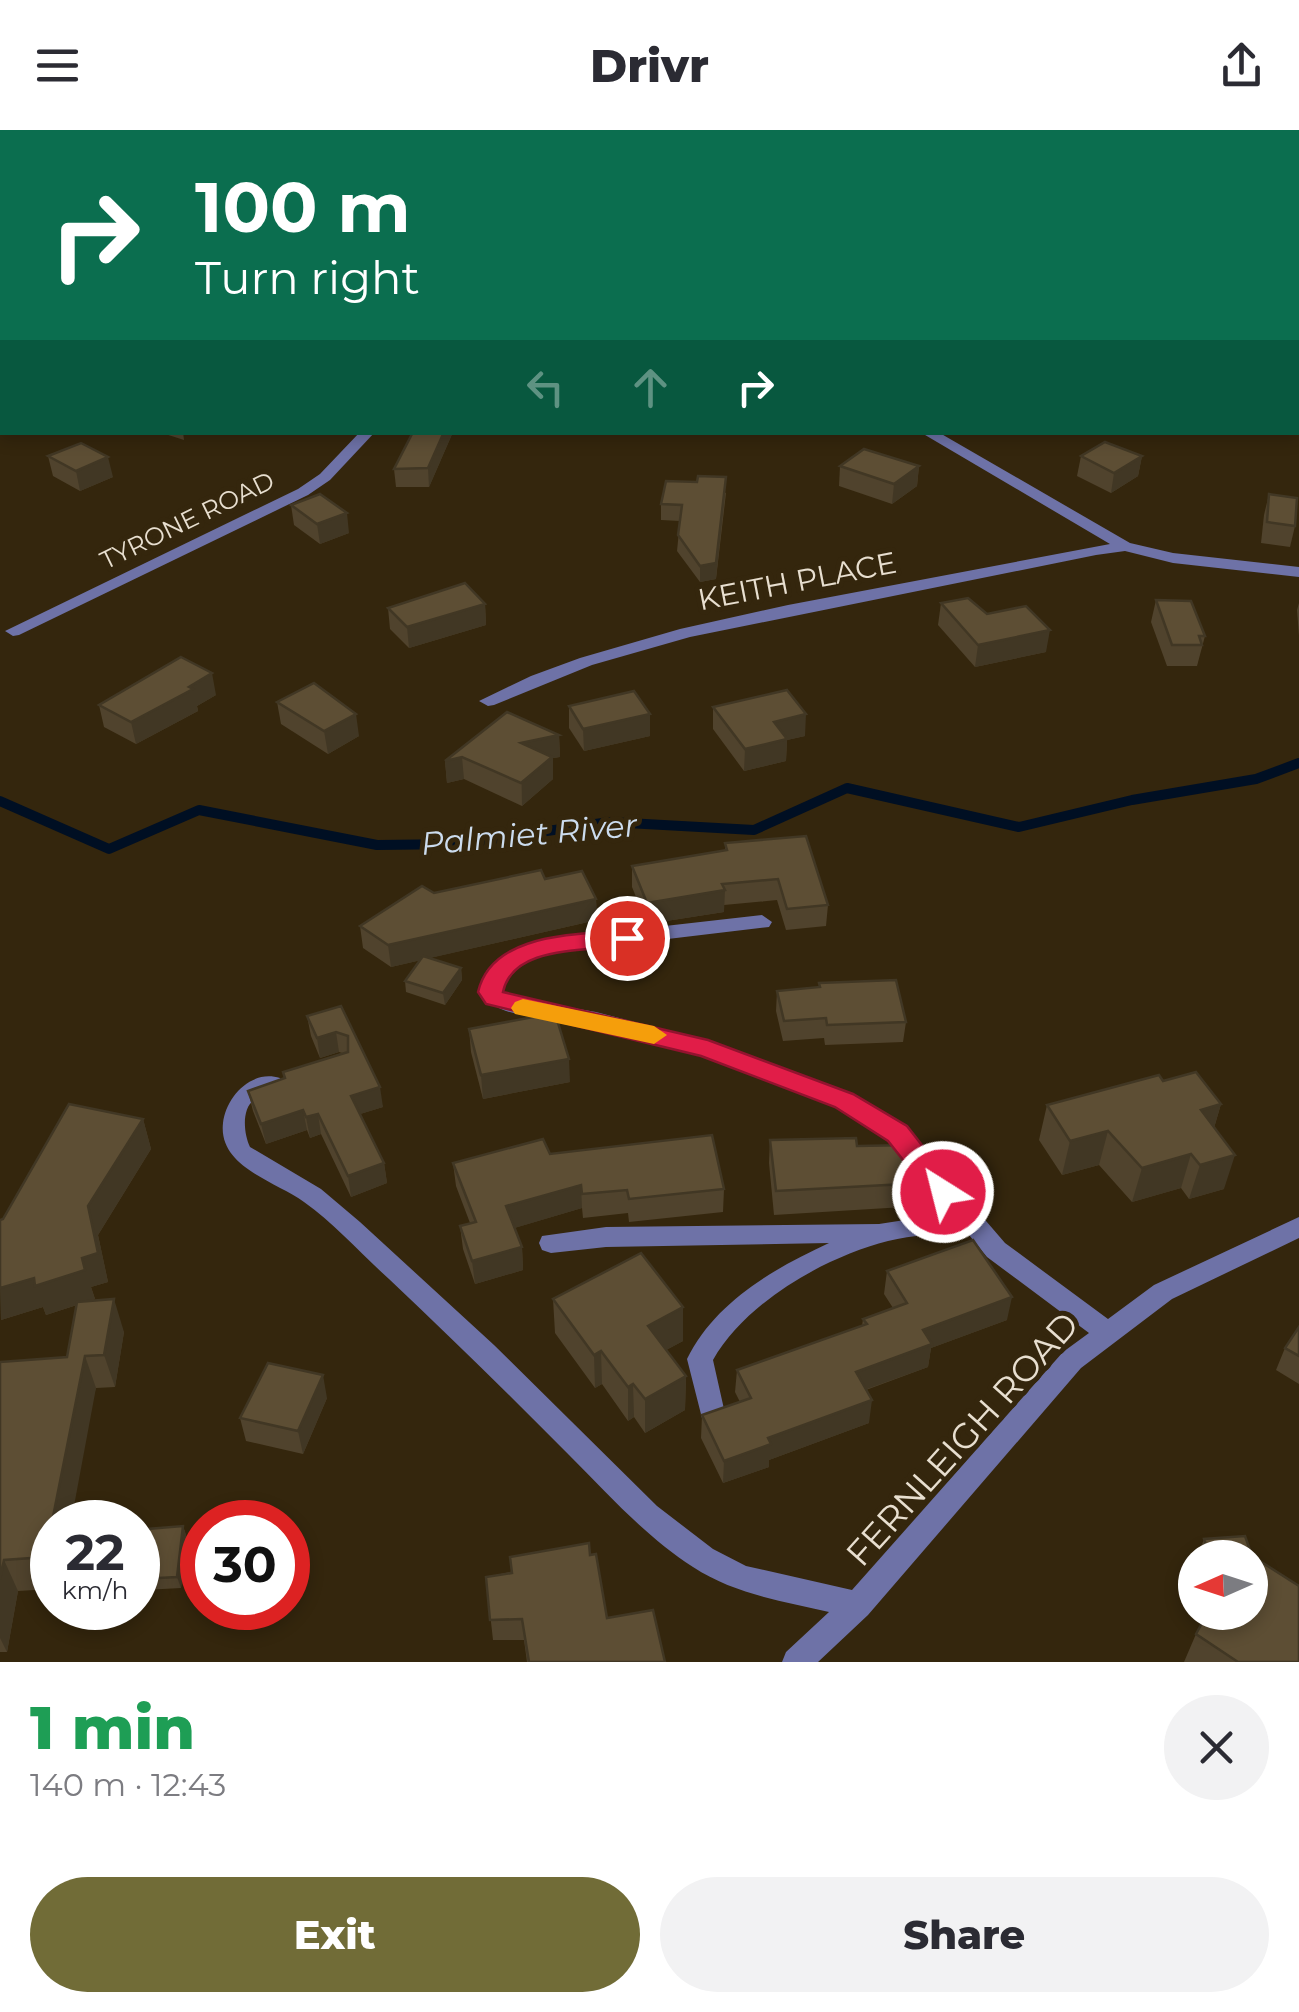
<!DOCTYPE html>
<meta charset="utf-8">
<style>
body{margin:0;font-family:Montserrat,sans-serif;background:#f2f2f3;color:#2b2b33;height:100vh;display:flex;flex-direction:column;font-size:38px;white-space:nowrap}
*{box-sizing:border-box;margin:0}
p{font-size:32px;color:#7c7c81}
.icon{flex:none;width:55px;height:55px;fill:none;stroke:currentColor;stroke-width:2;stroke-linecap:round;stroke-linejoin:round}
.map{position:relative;height:1532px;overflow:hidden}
.sheet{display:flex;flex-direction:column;background:#fff;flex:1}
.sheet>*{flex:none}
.hud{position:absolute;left:0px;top:0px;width:1300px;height:305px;box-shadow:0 5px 15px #0003;background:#0b6e4f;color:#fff;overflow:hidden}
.needle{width:65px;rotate:267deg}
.tools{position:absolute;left:1178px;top:1410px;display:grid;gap:20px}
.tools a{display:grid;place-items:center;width:90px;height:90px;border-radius:50%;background:#fff;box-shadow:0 5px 15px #0003;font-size:50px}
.speed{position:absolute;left:30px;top:1370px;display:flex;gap:20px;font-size:50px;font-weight:700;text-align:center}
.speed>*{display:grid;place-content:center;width:130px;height:130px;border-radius:50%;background:#fff;box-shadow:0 5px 15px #0003;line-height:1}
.speed small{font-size:25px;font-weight:400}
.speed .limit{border:15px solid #d22;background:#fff;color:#111}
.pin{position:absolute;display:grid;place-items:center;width:85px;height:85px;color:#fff;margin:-42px;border:5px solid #fff;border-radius:50%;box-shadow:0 2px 10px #0007}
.me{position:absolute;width:110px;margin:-55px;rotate:324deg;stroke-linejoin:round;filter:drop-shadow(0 0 8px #0008)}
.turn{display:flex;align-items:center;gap:35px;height:210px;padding:0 30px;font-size:45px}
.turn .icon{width:130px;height:130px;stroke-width:2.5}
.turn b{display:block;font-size:70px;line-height:85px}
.lanes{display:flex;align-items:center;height:95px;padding:0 30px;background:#0003;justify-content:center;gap:50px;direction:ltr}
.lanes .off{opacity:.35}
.round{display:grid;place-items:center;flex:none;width:105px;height:105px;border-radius:52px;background:#f2f2f3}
.overview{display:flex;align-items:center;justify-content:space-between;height:170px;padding:0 30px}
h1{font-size:60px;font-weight:800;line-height:75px;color:#1e9e55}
.primary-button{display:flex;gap:20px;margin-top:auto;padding:20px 30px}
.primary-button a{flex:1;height:115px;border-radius:60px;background:#716c37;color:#fff;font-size:40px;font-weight:800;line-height:115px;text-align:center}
.primary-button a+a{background:#f2f2f3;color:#2b2b33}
header{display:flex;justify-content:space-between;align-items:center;height:130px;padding:0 30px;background:#fff;font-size:45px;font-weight:800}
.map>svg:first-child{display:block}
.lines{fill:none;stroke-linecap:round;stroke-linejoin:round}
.stream{stroke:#000f23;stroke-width:10}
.minor{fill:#6e72a7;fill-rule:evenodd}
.wall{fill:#50432d}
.shaded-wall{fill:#413724}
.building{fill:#5d4e34;stroke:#413724;stroke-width:2.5}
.route{fill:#e11d48;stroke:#92132f;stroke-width:2.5}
.slow{fill:#f59e0b}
.labels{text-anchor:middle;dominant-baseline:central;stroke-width:10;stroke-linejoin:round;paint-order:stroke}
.far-street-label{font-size:25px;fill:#e8dfd0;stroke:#34260d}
.street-label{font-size:30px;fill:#e8dfd0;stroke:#34260d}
.water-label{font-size:32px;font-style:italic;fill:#ccdcee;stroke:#34260d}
.near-street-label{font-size:35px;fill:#e8dfd0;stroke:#34260d}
</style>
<header><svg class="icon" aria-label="menu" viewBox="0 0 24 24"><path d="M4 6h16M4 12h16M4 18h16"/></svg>Drivr<svg class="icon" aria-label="share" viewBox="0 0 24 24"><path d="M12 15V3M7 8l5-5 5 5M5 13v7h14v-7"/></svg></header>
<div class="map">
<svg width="1299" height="1532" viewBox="0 0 1299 1532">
<rect width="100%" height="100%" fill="#34260d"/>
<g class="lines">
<path class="stream" d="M0 671 109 719 199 680 377 715 458 714 609 692 754 700 847 658 1019 697 1132 670 1256 649 1299 633"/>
<g class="minor">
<path d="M9 0H27L28 2H12Z"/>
<rect x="1298" y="91" width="1" height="6"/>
<path d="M360 302H375L330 350 308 365 19 505 13 506 5 501 298 359 320 344Z"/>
<path d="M920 302H938L1130 413 1173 423 1299 437V447L1173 433 1125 421 1096 425 690 507 592 535 494 575 488 576 479 571 531 546 580 528 680 499 788 475 1110 414Z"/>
<path d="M762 785 772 792 769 797 559 822 523 832 504 848 501 860 510 867 596 882 708 911 852 964 906 998 1005 1113 1108 1189 1154 1155 1299 1087V1108L1172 1169 1081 1238 868 1485 818 1532H782L786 1522 829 1482C782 1471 734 1464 693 1437 646 1407 608 1364 569 1325 510 1265 450 1207 389 1149 361 1124 335 1094 304 1072 275 1051 218 1037 223 993 226 967 251 939 280 948L283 954C275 964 265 962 254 970 241 979 244 1005 250 1017L321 1059 360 1092 494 1215 657 1376 713 1419 746 1436 852 1460 1063 1222 1089 1203 987 1127 965 1100C939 1104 913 1105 888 1111 825 1127 746 1172 713 1230L726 1288 722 1296 713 1300 704 1296 687 1229C715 1172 773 1139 829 1113L606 1117 551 1123 542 1120 539 1113 542 1106 606 1097 879 1094 950 1083C916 1041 885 998 834 975 746 935 650 908 556 890 529 885 496 886 479 862L487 840 509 822 559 808Z"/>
</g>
</g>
<g class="wall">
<path d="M0 36H2V62L0 61Z"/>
<path d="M159 302H183L184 310Z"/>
<path d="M453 302 429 357H396L394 339Z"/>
<path d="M48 326 113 347 80 361 53 346Z"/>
<path d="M1081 326H1142L1138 346 1111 363 1077 346Z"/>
<path d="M840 336H919L917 356 892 374 839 356Z"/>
<path d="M697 352 726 363 716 449 700 452 677 421 680 391 661 390V374Z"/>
<path d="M1269 364 1295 396 1290 417 1261 413 1264 385Z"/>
<path d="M291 375 349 403 320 414 294 395Z"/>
<path d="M1156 470 1205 506 1197 536H1167L1151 492Z"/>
<path d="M941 473 987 484 1046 522 975 537 938 495Z"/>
<path d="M1299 473V506L1297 480Z"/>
<path d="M485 474 486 495 409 518 390 499 388 478Z"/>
<path d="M216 565 197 576 198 581 136 614 104 597 99 575Z"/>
<path d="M277 572 359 606 328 624 281 594Z"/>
<path d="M569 576 650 606 584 621 569 598Z"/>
<path d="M713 577 805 606 787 610 786 631 744 641 713 599Z"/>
<path d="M559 605 560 627 553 628V649L522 676 464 649 447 653 445 631Z"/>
<path d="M725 713 828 775 826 796 786 800 777 770 724 775V782L647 794 632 757V736L725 720Z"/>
<path d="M545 749 596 769 597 790 429 828 461 838 462 850 445 875 406 862 405 851 421 830 391 837 363 818 360 796 434 763Z"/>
<path d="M819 853 906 892 903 912 825 915 824 908 783 911 776 881 777 861 819 857Z"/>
<path d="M341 876 383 977 360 984 384 1033 387 1053 351 1067 321 1004 310 1008 307 1000 266 1014 253 981 248 961 284 949 283 942 342 923 339 922 320 928 311 906 307 886Z"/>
<path d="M469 899 570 952 483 969 471 922Z"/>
<path d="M1163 951 1221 974 1214 998 1224 1059 1189 1069 1181 1058 1132 1072 1099 1035 1062 1045 1039 1010 1047 975Z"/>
<path d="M143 989 151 1019 98 1105 108 1152 91 1157 95 1169 91 1171 124 1202 115 1257 96 1258 52 1392V1459L18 1461 7 1522H0V1232L67 1227 77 1175 46 1185 43 1177 1 1190 0 1090Z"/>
<path d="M770 1010 857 1016 923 1053 920 1076 774 1085 769 1033Z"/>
<path d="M550 1024 724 1059 723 1082 629 1092 628 1083 583 1088 582 1078 514 1098 522 1117 523 1140 475 1154 463 1119 460 1096 470 1093 456 1056 453 1033Z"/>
<path d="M887 1141 1007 1190 931 1218 928 1237 866 1260 869 1293 769 1330V1337L723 1353 701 1308 702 1285 740 1272 735 1262 737 1240 862 1196 863 1189 893 1178 884 1164Z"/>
<path d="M553 1169 683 1177V1211L666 1220 686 1246 685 1280 645 1303 634 1287 628 1291 602 1254 595 1258 555 1203Z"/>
<path d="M1299 1197V1254L1276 1240 1285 1218Z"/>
<path d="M327 1268 303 1324 246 1311 240 1288Z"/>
<path d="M183 1396 187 1408 181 1458 144 1460 140 1449Z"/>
<path d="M1204 1409 1252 1426 1299 1532H1184L1196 1504 1206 1487 1205 1482H1250V1428H1197Z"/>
<path d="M590 1425 607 1488 665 1532H527L524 1510H493L486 1447Z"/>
</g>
<g class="shaded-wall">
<path d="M2 142V159L0 160V143Z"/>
<path d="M444 302H453L429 357 428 338Z"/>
<path d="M1142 326 1138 346 1111 363 1114 343Z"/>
<path d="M108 327 113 347 80 361 76 341Z"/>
<path d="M919 336 917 356 892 374 894 354Z"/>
<path d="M726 347 716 449 700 452V436Z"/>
<path d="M347 383 349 403 320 414 317 394Z"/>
<path d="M485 474 486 495 409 518 407 497Z"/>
<path d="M1050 500 1046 522 975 537 978 515Z"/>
<path d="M212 543 216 565 197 576 198 581 136 614 131 592Z"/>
<path d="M356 584 359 606 328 624 324 601Z"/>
<path d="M650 584V606L584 621 583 599Z"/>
<path d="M806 584 805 606 787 610 786 631 744 641 745 619 774 592Z"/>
<path d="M559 605 560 627 553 628V649L522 676 521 613Z"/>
<path d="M462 627 464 649 447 653 445 631Z"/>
<path d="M725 760 724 782 647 794V773Z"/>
<path d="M596 769 597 790 391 837 388 815Z"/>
<path d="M461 838 462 850 445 875 443 863Z"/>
<path d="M336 902 339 922 320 928 317 908Z"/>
<path d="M569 929 570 952 483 969 481 945Z"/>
<path d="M380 957 383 977 354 986 351 966Z"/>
<path d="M1221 974 1211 1008 1201 980Z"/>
<path d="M303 980 307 1000 266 1014 261 994Z"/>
<path d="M318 984 321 1004 310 1008 306 987Z"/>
<path d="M143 989 151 1019 98 1105 108 1152 91 1157 95 1169 46 1185 43 1177 1 1190 0 1158 82 1128 88 1076Z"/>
<path d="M1108 1001 1099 1035 1062 1045 1070 1011Z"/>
<path d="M1191 1024 1181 1058 1132 1072 1142 1038Z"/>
<path d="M1235 1025 1224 1059 1189 1069 1200 1035Z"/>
<path d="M384 1033 387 1053 351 1067 348 1046Z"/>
<path d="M581 1055 582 1078 508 1100 506 1076Z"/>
<path d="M522 1117 523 1140 475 1154 472 1131Z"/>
<path d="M1012 1167 1007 1190 931 1218 928 1237 853 1264 856 1242 923 1200Z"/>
<path d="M114 1169 124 1202 115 1257 104 1225Z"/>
<path d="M683 1177V1211L648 1230V1196Z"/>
<path d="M601 1221 602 1254 595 1258 594 1225Z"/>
<path d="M85 1226 96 1258 71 1392H52V1445L45 1427Z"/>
<path d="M323 1245 327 1268 303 1324 298 1301Z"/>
<path d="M686 1246 685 1280 645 1303V1269Z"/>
<path d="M633 1254 634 1287 628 1291V1257Z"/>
<path d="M872 1270 869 1293 769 1330V1337L723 1353 724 1331 768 1308Z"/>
<path d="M183 1396 187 1408 181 1458 177 1447Z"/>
<path d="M4 1430 18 1461 7 1522 0 1508V1449Z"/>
</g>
<g class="building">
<path d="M226 0H270L266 2H222Z"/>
<path d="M778 0H893L899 2H774Z"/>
<path d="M1074 0H1299V72L1298 73V2H1074Z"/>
<path d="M1298 109 1299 110V198L1298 199Z"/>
<path d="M2 119V142L0 143V120Z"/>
<path d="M413 302H444L428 338 394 339Z"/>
<path d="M1105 312 1142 326 1114 343 1081 326Z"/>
<path d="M81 313 108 327 76 341 48 326Z"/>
<path d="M864 319 919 336 894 354 840 336Z"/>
<path d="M698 346 726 347 716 433 700 436 678 405 682 375 661 374 666 351 697 352Z"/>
<path d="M320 364 347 383 317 394 291 375Z"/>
<path d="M1269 364 1297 368 1295 396 1267 392Z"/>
<path d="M465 453 485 474 407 497 388 478Z"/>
<path d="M968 468 987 484 1026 476 1050 500 978 515 941 473Z"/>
<path d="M1156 470 1191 471 1205 506H1199L1202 515H1172Z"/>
<path d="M181 527 212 543 189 557 193 559 131 592 99 575Z"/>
<path d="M314 553 356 584 324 601 277 572Z"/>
<path d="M787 560 806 584 774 592 787 609 745 619 713 577Z"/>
<path d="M634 561 650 584 583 599 569 576Z"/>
<path d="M507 582 559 605 521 613 552 627 521 653 462 627 445 631Z"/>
<path d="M806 706 828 775 787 779 778 749 722 754 725 760 647 773 632 736 727 720 725 713Z"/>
<path d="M541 740 545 749 582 741 596 769 388 815 360 796 422 756 434 763Z"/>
<path d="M423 826 461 838 443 863 405 851Z"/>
<path d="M896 850 906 892 827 895 826 888 784 891 777 861 820 857 819 853Z"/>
<path d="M341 876 380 957 351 966 384 1033 348 1046 318 984 306 987 303 980 261 994 248 961 285 948 283 942 348 922V906L336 902 317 908 307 886Z"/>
<path d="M555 883 569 929 481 945 469 899Z"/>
<path d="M1196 942 1221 974 1201 980 1235 1025 1200 1035 1191 1024 1142 1038 1108 1001 1070 1011 1047 975 1159 945 1163 951Z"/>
<path d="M69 974 143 989 88 1076 98 1123 82 1128 85 1140 35 1156 34 1148 0 1158V1090L3 1089Z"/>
<path d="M712 1005 724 1059 629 1069 627 1060 582 1064 581 1055 506 1076 522 1117 472 1131 460 1096 476 1092 453 1033 543 1009 550 1024Z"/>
<path d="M856 1008 857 1016 912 1015 918 1022 923 1053 776 1061 770 1010Z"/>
<path d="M973 1110 1012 1167 923 1200 932 1214 856 1242 872 1270 768 1308 771 1314 724 1331 702 1285 751 1268 737 1240 867 1194 863 1189 907 1173 887 1141Z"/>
<path d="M641 1123 683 1177 648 1196 686 1246 645 1269 633 1254 628 1257 601 1221 594 1225 553 1169Z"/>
<path d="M114 1169 104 1225 85 1226 45 1427 4 1430 0 1449V1232L67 1227 77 1172Z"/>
<path d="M1299 1197V1226L1285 1218Z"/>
<path d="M268 1233 323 1245 298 1301 240 1288Z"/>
<path d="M183 1396 177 1447 140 1449 147 1399Z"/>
<path d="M1245 1406 1252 1426 1299 1456V1532H1238L1196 1504 1208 1482H1250V1428H1210L1204 1409Z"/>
<path d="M589 1413 590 1425 596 1424 607 1488 653 1480 665 1532H529L522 1489 490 1490 486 1447 512 1443 510 1427Z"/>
</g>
<path class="route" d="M627 800 639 808 635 813C596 824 514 811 503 862L708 910 853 964 907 996 953 1055 957 1062 953 1069H934L888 1011 835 977 701 926 486 874 478 862C492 802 577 805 627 800Z"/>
<path class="slow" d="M523 869 654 896 667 905 654 914 515 884 511 878 515 872Z"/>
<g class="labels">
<g class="far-street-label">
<text transform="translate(187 390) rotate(-26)">TYRONE ROAD</text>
</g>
<g class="street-label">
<text transform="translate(797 451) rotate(-11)">KEITH PLACE</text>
</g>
<g class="water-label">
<text transform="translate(529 704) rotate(-5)">Palmiet River</text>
</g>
<g class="near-street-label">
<text transform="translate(962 1309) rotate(-48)">FERNLEIGH ROAD</text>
</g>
</g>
</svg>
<div class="tools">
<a><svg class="needle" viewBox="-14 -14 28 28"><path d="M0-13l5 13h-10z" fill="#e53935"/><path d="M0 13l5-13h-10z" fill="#7c7c81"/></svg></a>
</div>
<div class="speed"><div>22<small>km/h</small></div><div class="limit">30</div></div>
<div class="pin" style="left:627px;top:808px;background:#d93025"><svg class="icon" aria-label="arrive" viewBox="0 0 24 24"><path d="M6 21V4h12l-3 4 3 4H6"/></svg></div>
<svg class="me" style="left:943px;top:1062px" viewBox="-20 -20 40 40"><circle r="17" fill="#e11d48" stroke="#fff" stroke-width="3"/><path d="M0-11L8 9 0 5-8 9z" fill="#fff"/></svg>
<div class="hud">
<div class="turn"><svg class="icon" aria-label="right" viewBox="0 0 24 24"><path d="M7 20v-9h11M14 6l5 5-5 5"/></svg><div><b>100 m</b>Turn right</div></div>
<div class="lanes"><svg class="icon off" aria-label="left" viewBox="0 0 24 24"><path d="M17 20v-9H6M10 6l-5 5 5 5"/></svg><svg class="icon off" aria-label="ahead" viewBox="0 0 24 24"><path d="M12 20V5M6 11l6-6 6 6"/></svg><svg class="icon" aria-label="right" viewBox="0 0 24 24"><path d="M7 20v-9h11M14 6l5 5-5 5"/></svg></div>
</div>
</div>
<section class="sheet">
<div class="overview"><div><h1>1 min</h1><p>140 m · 12:43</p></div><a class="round"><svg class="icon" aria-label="close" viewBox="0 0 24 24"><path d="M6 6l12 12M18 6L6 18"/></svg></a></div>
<div class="primary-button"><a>Exit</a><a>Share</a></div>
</section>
